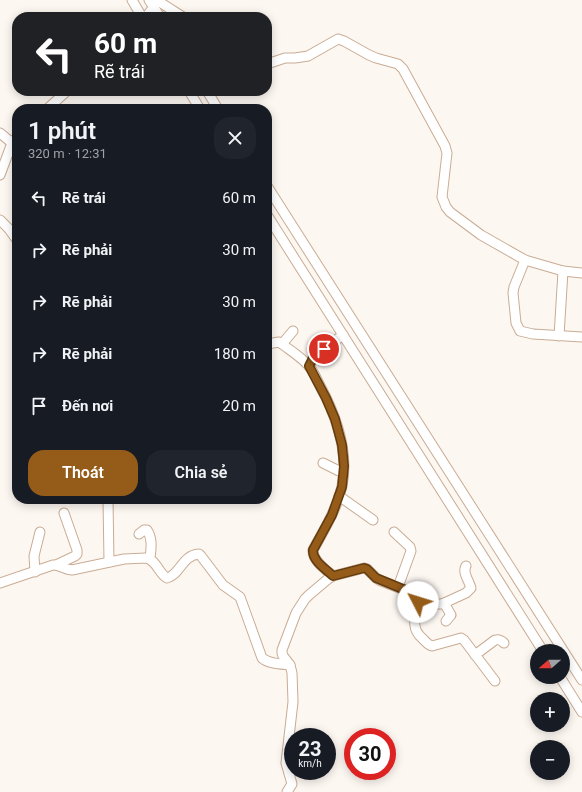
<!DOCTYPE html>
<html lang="vi">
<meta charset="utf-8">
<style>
body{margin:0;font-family:Roboto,sans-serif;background:#20242c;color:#f1f3f6;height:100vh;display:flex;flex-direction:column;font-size:15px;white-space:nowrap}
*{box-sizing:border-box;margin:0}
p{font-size:13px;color:#9ea1a6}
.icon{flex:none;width:22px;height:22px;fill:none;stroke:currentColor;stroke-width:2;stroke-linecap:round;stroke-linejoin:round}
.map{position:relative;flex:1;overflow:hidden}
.drawer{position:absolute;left:12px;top:104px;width:260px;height:400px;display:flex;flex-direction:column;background:#171b24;border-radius:16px;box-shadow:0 2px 10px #0003}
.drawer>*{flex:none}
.top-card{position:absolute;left:12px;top:12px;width:260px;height:84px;border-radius:16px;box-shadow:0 2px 10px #0003;background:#202124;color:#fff;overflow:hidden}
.needle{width:26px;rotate:250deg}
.buttons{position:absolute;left:530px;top:644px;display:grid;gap:8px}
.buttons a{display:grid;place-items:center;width:40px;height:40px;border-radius:50%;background:#171b24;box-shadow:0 2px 10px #0003;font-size:20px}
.speed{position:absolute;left:284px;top:728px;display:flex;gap:8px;font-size:20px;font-weight:700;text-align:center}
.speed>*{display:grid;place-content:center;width:52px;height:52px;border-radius:50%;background:#171b24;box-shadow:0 2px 10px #0003;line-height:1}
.speed small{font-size:10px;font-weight:400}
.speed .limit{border:6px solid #d22;background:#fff;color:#111}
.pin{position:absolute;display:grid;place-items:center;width:34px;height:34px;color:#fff;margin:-17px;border:2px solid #fff;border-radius:50%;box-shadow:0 1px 4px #0007}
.me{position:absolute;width:44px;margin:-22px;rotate:310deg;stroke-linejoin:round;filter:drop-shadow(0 0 3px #0008)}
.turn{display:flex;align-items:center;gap:14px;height:84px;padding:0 16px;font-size:18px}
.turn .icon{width:52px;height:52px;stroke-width:2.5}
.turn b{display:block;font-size:28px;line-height:34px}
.round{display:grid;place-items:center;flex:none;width:42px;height:42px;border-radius:16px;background:#20242c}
.head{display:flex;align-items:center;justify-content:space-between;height:68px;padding:0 16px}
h1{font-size:24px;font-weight:600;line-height:30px}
.action{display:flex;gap:8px;margin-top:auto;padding:8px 16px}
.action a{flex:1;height:46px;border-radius:16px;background:#955b18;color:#fff;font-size:16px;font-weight:600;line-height:46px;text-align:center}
.action a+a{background:#20242c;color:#f1f3f6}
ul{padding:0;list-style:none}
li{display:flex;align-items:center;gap:12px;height:52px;padding:0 16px}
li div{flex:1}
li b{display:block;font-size:15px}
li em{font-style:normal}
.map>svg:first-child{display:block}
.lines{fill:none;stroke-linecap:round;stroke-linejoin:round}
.minor-casing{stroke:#c9ac94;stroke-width:11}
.minor{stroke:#fff;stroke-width:9}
.route-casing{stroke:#613b10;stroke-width:10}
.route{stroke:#955b18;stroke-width:7}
</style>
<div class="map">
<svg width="582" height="792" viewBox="0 0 582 792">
<rect width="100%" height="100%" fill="#fdf7f2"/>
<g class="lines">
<defs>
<g id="minor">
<path d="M132 0 142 17"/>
<path d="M149 0 160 17"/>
<path d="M158 1 183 17"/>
<path d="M146 17 159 0"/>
<path d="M267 64 285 58H295L308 56 338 39 344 41 369 55 376 58 398 64 403 69 445 146 447 153 442 197 446 207 450 212 481 235 525 260 563 271 582 273"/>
<path d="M189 91 200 109"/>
<path d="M207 91 218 109"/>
<path d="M47 109 67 91"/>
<path d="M0 133 12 143"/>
<path d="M0 175 12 143 17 137"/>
<path d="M267 186 582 680"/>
<path d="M267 215 543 651"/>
<path d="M0 220 9 229 17 240"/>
<path d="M525 260 514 287 513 293 516 323 520 331 533 334 582 337"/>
<path d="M559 336 563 271"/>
<path d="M267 344 279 342 282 344C291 351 301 357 308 365 313 370 316 378 319 384 336 415 349 451 342 486 337 509 324 530 313 550 312 560 326 570 333 576"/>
<path d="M282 344 293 331"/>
<path d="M309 366 314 356 343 335"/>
<path d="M323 463 343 473"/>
<path d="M339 496 373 520"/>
<path d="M108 499 109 562"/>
<path d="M394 532 410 547 411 551 398 587"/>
<path d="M139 534 144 530H147C153 539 151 549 150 558"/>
<path d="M56 565 67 569 72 570 124 559 146 558C157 560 158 573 167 578 180 575 182 555 199 554L201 556 223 585 240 597 262 658C269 664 281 664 290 665"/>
<path d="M35 572 34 556 40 532"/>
<path d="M0 583 53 565H56L75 556 77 554V550L64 513"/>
<path d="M418 602 438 604H442L466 593 471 588C469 580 462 573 466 566"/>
<path d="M444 603 451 615 446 621"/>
<path d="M475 655 495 640C499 639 501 640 504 643"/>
<path d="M560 677 582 712"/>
<path d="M287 792 292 784 286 763 293 702 292 673 290 665 283 656 282 653V650L296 613 305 599 309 595 328 579 333 576 364 568 367 569 376 578 379 580 415 594 418 598V602C416 615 410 628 422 638 425 641 428 645 432 646L461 638 464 640 495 681"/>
</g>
</defs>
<use href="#minor" class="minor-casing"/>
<use href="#minor" class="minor"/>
</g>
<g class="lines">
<defs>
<path id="route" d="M324 349 314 356 309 366 326 398 335 419 342 445 344 466 342 487 332 515 313 550C312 561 326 569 333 576L364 568 367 569 376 578 415 594 418 598V602"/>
</defs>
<use href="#route" class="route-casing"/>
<use href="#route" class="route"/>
</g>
</svg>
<div class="buttons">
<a><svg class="needle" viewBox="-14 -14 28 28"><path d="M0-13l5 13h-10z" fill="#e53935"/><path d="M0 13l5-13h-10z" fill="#9ea1a6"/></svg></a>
<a>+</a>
<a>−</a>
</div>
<div class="speed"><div>23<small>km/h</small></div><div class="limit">30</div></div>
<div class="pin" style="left:324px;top:349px;background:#d93025"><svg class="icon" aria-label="arrive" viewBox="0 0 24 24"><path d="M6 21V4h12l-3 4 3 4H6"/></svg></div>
<svg class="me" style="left:418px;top:602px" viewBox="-20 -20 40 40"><circle r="19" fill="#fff"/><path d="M0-13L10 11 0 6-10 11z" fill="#955b18"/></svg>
<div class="top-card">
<div class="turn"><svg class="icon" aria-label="left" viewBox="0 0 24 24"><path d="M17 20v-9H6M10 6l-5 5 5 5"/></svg><div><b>60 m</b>Rẽ trái</div></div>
</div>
<section class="drawer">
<div class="head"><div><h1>1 phút</h1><p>320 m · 12:31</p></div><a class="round"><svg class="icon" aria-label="close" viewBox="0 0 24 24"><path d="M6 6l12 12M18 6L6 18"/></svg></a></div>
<ul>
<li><svg class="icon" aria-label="left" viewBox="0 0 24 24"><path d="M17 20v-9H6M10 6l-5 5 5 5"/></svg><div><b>Rẽ trái</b></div><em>60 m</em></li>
<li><svg class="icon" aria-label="right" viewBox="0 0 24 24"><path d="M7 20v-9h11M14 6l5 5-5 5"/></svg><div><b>Rẽ phải</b></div><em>30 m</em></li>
<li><svg class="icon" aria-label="right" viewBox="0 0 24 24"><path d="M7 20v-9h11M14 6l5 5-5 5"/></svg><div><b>Rẽ phải</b></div><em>30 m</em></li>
<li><svg class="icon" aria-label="right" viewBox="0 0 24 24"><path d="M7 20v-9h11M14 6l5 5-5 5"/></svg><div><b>Rẽ phải</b></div><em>180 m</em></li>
<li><svg class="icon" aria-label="arrive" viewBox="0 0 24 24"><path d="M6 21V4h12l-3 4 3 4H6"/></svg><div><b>Đến nơi</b></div><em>20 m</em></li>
</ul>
<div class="action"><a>Thoát</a><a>Chia sẻ</a></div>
</section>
</div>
